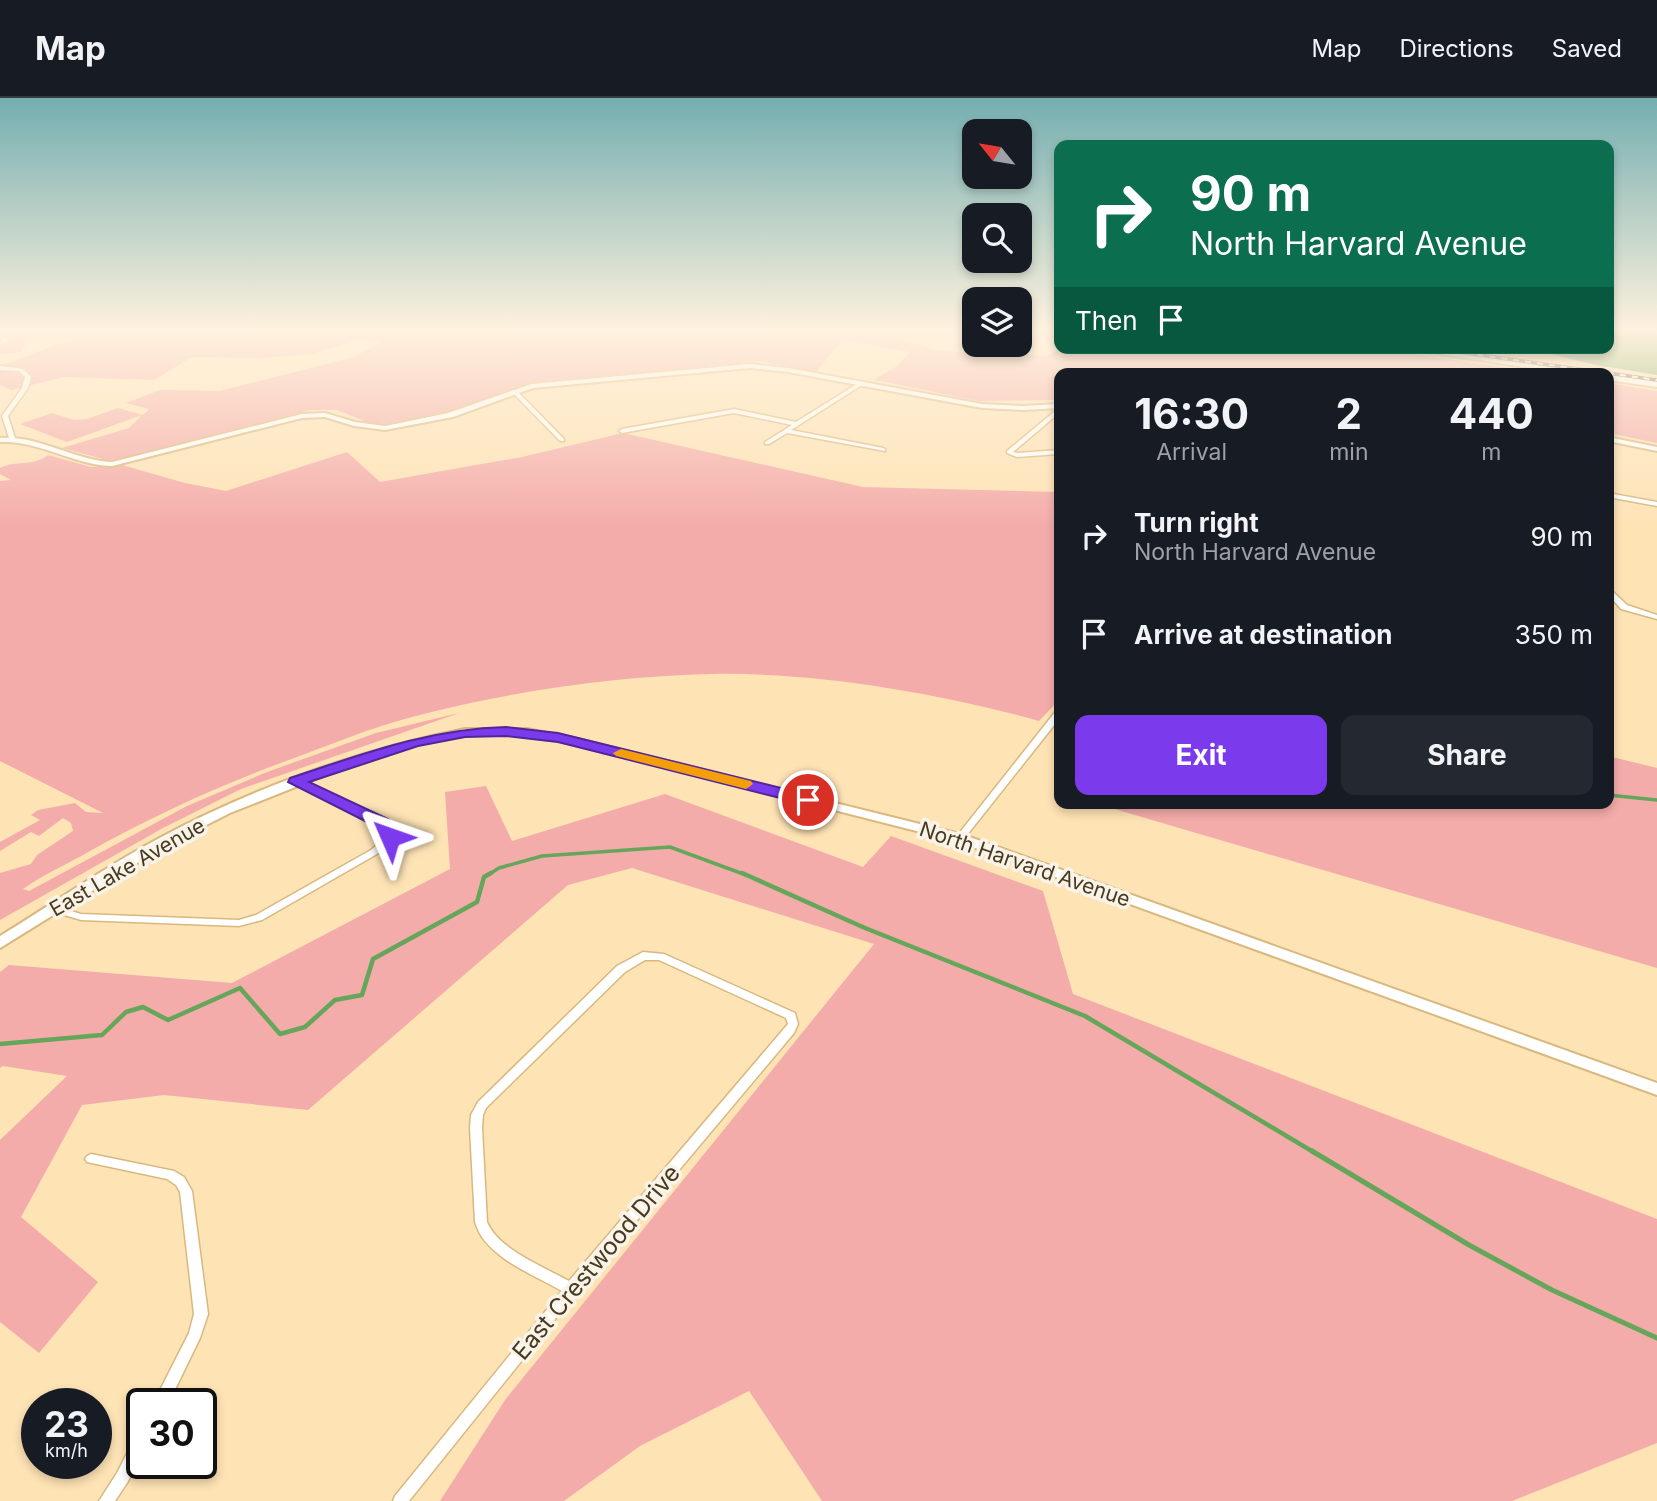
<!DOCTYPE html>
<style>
body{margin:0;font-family:Inter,sans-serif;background:#242831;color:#f1f3f6;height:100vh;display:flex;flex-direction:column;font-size:26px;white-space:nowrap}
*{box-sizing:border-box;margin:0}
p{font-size:23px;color:#9ea1a6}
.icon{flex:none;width:38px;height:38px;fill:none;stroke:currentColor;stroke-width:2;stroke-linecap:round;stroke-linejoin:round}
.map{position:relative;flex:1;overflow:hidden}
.drawer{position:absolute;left:1054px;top:270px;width:560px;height:441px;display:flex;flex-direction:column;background:#171b24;border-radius:14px;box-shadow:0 4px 10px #0003}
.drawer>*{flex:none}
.top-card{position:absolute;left:1054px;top:42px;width:560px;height:214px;border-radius:14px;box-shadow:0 4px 10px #0003;background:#0b6e4f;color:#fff;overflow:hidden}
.needle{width:46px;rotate:300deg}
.buttons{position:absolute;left:962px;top:21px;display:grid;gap:14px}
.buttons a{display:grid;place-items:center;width:70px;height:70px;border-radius:14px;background:#171b24;box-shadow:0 4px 10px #0003;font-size:35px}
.speed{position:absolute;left:21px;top:1290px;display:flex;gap:14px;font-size:35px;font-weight:700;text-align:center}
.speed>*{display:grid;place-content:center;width:91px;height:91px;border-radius:50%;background:#171b24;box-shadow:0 4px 10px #0003;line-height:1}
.speed small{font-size:18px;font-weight:400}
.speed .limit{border:4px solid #111;border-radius:10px;background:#fff;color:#111}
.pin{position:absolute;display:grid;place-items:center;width:60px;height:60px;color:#fff;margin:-30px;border:4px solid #fff;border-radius:50%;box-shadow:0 2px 7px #0007}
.me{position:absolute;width:77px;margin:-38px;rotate:313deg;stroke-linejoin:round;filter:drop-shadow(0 0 5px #0008)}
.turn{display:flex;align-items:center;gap:24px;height:147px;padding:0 21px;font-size:32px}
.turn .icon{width:91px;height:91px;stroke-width:2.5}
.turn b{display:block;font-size:49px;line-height:60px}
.then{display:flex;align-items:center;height:66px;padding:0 21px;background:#0003;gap:14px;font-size:26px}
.eta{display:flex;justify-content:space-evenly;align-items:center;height:119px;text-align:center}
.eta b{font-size:42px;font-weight:700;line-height:49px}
.primary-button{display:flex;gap:14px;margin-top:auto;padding:14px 21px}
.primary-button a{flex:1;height:80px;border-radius:14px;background:#7c3aed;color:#fff;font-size:28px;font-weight:700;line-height:80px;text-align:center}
.primary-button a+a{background:#242831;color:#f1f3f6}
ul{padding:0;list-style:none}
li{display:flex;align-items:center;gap:21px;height:98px;padding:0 21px}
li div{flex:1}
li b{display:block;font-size:26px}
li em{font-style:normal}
header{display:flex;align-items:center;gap:42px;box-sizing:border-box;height:98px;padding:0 35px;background:#171b24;border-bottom:2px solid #363941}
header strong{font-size:33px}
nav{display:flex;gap:38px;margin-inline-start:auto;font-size:24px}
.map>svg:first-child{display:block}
.green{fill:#f4acaa}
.water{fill:#66a65b}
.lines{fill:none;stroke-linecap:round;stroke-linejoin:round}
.stream-far2{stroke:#66a65b;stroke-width:3.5}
.stream-far1{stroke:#66a65b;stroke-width:4.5}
.stream{stroke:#66a65b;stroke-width:5}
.street-casing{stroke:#d9b87f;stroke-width:3}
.secondary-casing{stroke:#d9b87f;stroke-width:4}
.primary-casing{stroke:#d9b87f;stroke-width:4}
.street{fill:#fff;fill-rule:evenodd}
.secondary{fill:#fff;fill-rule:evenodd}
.primary{fill:#fff;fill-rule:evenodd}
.rail-casing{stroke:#69593d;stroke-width:3.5}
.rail{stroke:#faf3e8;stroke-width:2;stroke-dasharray:6;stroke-linecap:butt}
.route{fill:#7c3aed;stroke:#51269a;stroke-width:2}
.slow{fill:#f59e0b}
.labels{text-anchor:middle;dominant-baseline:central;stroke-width:7;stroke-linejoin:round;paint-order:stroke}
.street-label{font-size:21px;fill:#473a22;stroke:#faf3e8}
.near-street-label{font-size:24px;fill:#473a22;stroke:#faf3e8}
</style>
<header>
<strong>Map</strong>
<nav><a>Map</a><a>Directions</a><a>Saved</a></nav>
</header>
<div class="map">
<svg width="1657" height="1403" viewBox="0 0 1657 1403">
<rect width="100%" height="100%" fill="#fee3b5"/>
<g class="green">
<path d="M17 233H70L32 237 21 254 0 256V247L8 245Z"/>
<path d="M94 233H879L937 253 1046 258 1061 250H1368L1543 275H1059V302L978 303 874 282 897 268 910 254 842 242 816 274 759 263 536 284 449 313 385 326 367 324 337 312H310L129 360 107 362 62 350 129 330 142 317 67 344 20 326 52 315 74 322 87 321 118 310 143 317 149 311 126 305 160 292 220 293 354 259 381 244 358 242 312 256 263 260 192 259 154 282 64 279 11 292 0 287V266L8 265Z"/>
<path d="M1608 285 1657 293V345L1608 335Z"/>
<path d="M623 335 863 389 1059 394V602L1039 623C939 595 816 574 712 576 615 578 506 594 412 619 369 630 328 648 286 663 216 689 148 720 83 757 63 768 41 778 23 791L29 793 187 708 267 674 376 635 459 615 241 691 163 730 0 822V775L31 766 37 757 73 733 71 725 63 720 39 738 31 734 0 753V744L40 722 31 717 38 712 75 705 86 714 103 715 0 663V383L11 382 0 376V370C15 362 33 369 48 357L91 369 122 367 185 385 226 393 347 354 380 384 522 359Z"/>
<path d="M1608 658 1657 670V870L1094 705H1608Z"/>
<path d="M486 688 512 743 665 696 863 769 891 738 1043 793 1073 896 1657 1121V1345L1512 1403H822L749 1293 640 1348 564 1403H440L505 1302 874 846 632 770 568 787 308 1012 164 997 82 1007 21 1119 98 1184 39 1255 0 1224V1042L67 978 3 968 0 970V874L9 867 232 885 450 771 445 694Z"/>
</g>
<path class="water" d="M1608 233H1657V277L1596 267 1551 256 1480 250H1608Z"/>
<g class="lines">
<g class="stream-far2">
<path d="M1608 697 1657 702"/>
<path d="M488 777 499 770 542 758 670 749 746 777"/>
</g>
<g class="stream-far1">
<path d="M742 775 865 830 1085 918 1315 1055"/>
<path d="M0 946 102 937 126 914 143 909 168 922 240 890 280 936 305 929 335 902 362 897 373 861 477 804 484 779 491 775"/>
</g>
<path class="stream" d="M1312 1053 1469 1147 1552 1192 1657 1240"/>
<defs>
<g id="street">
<path d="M0 238 10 241V242L0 247V244L4 242 0 241Z"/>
<path d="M0 268 23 271 31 279 28 290 8 318 15 340 12 342 9 340 2 318 22 290 25 279 19 273 0 272Z"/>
<path d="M860 284 863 286 862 287 791 332 883 350 885 351V353L787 335 769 346H765V344L792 327 734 315 622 335 619 333 622 331 734 311 796 324Z"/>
<path d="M512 292H516L564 341V343H560L512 294Z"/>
<path d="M1055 307H1059V315L1013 354 1018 355 1059 352V356L1017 359 1007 355V353L1054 314Z"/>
<path d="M1608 395 1657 404V408L1608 399Z"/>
<path d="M1608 490 1610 491 1627 507 1657 517V521L1621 511 1608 496Z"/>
<path d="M1056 613H1059V621L963 742H957L955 740 957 738Z"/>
<path d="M296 681 386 723 394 732V742L377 756 262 822 239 828 81 822 51 813 49 811 51 809 54 808 81 816 239 822 256 817 371 752 384 741V732L380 727 293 686 292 684Z"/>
<path d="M643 854 664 856 795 915 798 926 794 935 576 1195 409 1403H393L395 1398 562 1193C536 1178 499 1164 482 1139 479 1135 477 1129 475 1124L470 1030 471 1017 478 1004 617 868ZM645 862H659L786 920 788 926 569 1183C544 1169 499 1152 487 1124L482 1030 483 1017 486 1010 625 874Z"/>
<path d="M91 1056 174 1073 184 1079 192 1093 208 1216 200 1240 168 1306H153L189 1235 194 1216 180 1094 176 1087 167 1081 87 1064 85 1061 87 1058Z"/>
<path d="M142 1334V1356L127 1385 115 1403H99L117 1375 137 1336Z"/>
</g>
<g id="secondary">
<path d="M750 266 788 270 982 306 1023 308 1059 306V310L1023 312 982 310 788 274 750 270 533 290 453 319 385 332 354 328 325 319 302 320 112 368C73 367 39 342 0 344V340C39 337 73 362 112 364L302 316 325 315 355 324 385 328 448 315 532 286Z"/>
<path d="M1608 339 1657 349V353L1608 343Z"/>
<path d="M465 631H527L578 641 964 737 1657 985V997L956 743 578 647 527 637H465L412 648 341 671 230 715 163 749 0 850V838C51 807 102 771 154 743 249 691 359 652 465 631Z"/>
</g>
<g id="primary">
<path d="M1401 250H1424L1587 275H1564Z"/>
<path d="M1608 277 1657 283V289L1608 282Z"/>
</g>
</defs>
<use href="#street" class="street-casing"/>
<use href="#secondary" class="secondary-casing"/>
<use href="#primary" class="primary-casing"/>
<use href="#street" class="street"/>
<use href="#secondary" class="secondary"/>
<use href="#primary" class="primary"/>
<defs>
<g id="rail">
<path d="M1430 250 1607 275"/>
<path d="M1608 275 1657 282"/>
</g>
</defs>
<use href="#rail" class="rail-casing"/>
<use href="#rail" class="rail"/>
</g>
<linearGradient id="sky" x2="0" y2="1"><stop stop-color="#74aeb0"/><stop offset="0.54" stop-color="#fff2de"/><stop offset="1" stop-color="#fff2de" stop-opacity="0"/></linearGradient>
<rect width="1657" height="429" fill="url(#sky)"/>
<path class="route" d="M506 629 558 635 814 698 816 702 808 707 558 644 506 638 465 639 418 648 309 684 388 721 396 730 398 739 390 744 384 743 377 729 288 684 290 680C363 656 428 631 506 629Z"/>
<path class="slow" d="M621 651 751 683 753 686 746 691 616 658 613 655Z"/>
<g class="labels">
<g class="street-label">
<text transform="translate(1025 766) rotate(19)">North Harvard Avenue</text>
<text transform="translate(127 769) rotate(-30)">East Lake Avenue</text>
</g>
<g class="near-street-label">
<text transform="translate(596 1164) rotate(-50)">East Crestwood Drive</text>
</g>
</g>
</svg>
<div class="buttons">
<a><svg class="needle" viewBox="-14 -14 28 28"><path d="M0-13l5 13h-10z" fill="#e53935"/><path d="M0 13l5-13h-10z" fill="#9ea1a6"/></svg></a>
<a><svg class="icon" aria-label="search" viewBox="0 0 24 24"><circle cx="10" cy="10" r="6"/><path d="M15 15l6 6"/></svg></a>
<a><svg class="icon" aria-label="layers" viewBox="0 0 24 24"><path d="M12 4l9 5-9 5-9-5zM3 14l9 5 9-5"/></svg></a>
</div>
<div class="speed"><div>23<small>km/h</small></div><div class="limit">30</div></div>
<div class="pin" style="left:808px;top:702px;background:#d93025"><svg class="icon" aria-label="arrive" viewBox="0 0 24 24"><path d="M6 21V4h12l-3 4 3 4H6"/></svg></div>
<svg class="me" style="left:390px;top:739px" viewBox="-20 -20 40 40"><path d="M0-17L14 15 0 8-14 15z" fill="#7c3aed" stroke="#fff" stroke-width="4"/></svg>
<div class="top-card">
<div class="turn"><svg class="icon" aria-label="right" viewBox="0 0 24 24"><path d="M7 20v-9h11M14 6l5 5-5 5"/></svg><div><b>90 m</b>North Harvard Avenue</div></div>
<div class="then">Then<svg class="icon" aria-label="arrive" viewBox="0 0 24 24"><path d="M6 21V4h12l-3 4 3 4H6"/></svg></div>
</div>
<section class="drawer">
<div class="eta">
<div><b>16:30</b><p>Arrival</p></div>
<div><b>2</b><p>min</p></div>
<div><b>440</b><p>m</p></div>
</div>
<ul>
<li><svg class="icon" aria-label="right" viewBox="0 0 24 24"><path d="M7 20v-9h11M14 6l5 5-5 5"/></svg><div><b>Turn right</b><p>North Harvard Avenue</p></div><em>90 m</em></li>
<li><svg class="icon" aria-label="arrive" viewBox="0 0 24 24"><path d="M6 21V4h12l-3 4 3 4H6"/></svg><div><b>Arrive at destination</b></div><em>350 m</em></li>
</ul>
<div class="primary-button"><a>Exit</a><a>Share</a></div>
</section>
</div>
